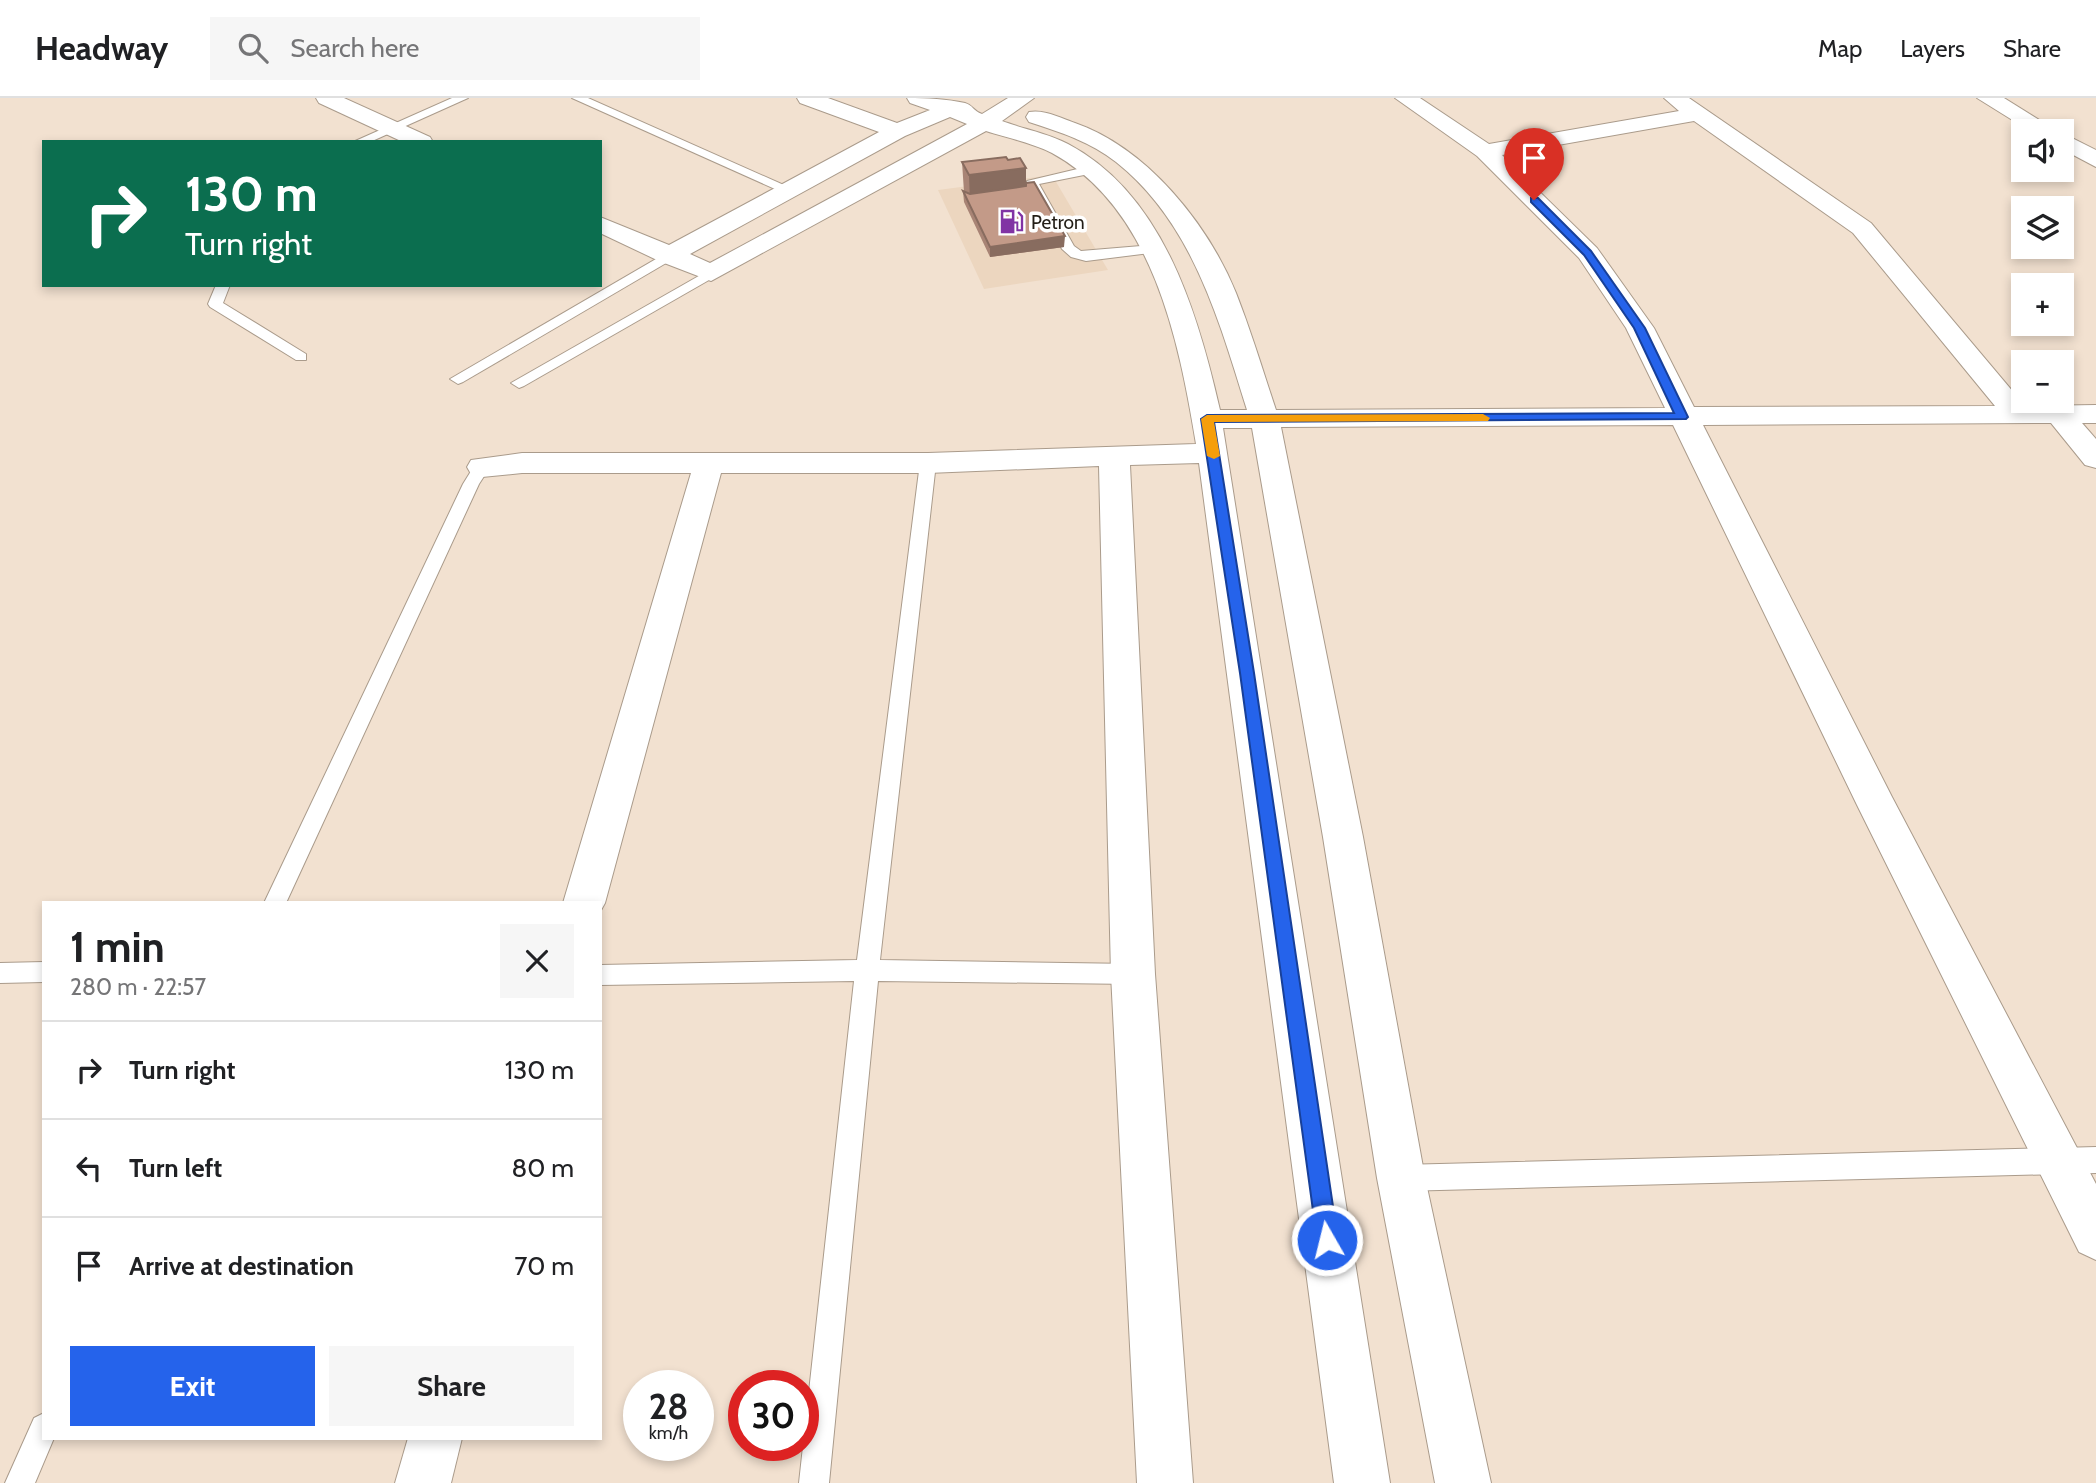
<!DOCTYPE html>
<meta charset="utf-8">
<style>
body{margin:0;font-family:Cabin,sans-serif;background:#f6f6f6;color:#202124;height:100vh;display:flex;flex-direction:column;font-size:26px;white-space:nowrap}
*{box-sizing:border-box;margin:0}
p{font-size:23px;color:#757577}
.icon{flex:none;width:38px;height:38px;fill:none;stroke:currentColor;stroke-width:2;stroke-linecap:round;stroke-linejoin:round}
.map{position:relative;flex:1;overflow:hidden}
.drawer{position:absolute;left:42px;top:803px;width:560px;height:539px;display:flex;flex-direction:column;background:#fff;border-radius:0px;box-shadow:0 4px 10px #0003}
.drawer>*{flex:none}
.hud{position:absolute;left:42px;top:42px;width:560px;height:147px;border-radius:0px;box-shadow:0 4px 10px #0003;background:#0b6e4f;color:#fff;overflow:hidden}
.controls{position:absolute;left:2011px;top:21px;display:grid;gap:14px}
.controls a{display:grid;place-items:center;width:63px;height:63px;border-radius:0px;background:#fff;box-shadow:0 4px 10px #0003;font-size:35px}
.speed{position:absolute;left:623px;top:1272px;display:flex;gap:14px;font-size:35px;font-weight:700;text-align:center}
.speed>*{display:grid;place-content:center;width:91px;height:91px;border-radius:50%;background:#fff;box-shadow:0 4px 10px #0003;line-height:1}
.speed small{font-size:18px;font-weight:400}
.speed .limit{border:10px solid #d22;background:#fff;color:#111}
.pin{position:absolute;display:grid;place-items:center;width:60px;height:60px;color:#fff;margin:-72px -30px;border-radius:50% 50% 50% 0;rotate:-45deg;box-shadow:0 0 7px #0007}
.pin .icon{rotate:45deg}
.me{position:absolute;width:77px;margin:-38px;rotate:352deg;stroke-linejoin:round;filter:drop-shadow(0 0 5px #0008)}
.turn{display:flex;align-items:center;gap:24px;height:147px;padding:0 28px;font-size:32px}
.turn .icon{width:91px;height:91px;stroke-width:2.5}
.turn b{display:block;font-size:49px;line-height:60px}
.round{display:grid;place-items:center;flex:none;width:74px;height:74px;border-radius:0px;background:#f6f6f6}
.overview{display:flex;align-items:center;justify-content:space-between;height:119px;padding:0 28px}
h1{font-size:42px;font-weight:700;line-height:52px}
.primary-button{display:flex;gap:14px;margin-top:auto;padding:14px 28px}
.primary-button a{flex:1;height:80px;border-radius:0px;background:#2563eb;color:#fff;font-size:28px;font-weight:700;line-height:80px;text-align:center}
.primary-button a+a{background:#f6f6f6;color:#202124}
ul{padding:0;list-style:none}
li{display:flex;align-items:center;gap:21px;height:98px;padding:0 28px;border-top:2px solid #e0e0e0}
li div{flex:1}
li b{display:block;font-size:26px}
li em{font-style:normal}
header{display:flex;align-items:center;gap:42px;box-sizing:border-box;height:98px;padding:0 35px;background:#fff;border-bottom:2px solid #e0e0e0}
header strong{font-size:33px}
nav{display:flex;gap:38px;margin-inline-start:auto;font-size:24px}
.search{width:490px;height:63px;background:#f6f6f6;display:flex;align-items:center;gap:18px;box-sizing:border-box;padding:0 24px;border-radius:0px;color:#757577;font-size:26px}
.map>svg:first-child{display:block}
.built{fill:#ecd6bf}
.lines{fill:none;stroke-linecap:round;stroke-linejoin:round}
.service-casing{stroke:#aa9b8b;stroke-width:2}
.minor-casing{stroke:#aa9b8b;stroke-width:2}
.service{fill:#fff;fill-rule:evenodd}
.minor{fill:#fff;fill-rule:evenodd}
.wall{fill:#a88475}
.shaded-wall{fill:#886c5f}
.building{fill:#c39a88;stroke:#886c5f;stroke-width:2}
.route{fill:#2563eb;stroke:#184099;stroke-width:2}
.slow{fill:#f59e0b}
.labels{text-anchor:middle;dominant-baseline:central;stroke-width:7;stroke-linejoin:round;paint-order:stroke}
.far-poi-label{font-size:19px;fill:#231e17;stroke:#fff;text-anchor:start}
</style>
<header>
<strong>Headway</strong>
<div class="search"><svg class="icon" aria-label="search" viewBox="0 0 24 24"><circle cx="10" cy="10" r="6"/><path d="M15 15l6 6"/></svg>Search here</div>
<nav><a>Map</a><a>Layers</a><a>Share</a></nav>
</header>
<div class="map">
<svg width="2096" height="1385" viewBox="0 0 2096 1385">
<rect width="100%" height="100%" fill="#f2e1d0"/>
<path class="built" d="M1052 77 1108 172 984 191 938 92Z"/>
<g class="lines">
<defs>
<g id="service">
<path d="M452 0H468L370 44H353Z"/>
<path d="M572 0H588L795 92 784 95Z"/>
<path d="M1090 68 1096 72 1094 75 1039 86 1074 148 1081 153 1153 147 1158 148V154L1086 163 1071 159 1062 151 1027 89V83Z"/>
<path d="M668 154 675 158 673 161 463 284 458 286 450 281Z"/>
<path d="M711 171 718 175 716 178 524 288 519 290 511 285Z"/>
<path d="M216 187H230L223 205 306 256V262H296L210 209 208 206Z"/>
<path d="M928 360 936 365 880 862 1133 866 1141 869 1145 876 1141 883 1133 886 878 883 829 1385H799L854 883 600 887V867L857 862 920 365Z"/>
<path d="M482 364 490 369 479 386 286 805H264L463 386 476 365Z"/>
<path d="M44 864V884L0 885V865Z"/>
<path d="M2096 1049V1075L1401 1093 1392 1089 1388 1080 1392 1071 1401 1067Z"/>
<path d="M44 1315V1340H54L35 1385H5L34 1320Z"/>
</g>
<g id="minor">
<path d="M316 0H344L430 39 433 44H403L319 5Z"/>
<path d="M797 0H828L897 25 930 12 910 5 907 0C927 0 947 1 965 5 973 7 973 13 982 16L1008 0H1034L1002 23C1023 31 1047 35 1068 46 1163 96 1198 215 1220 312H1247C1219 223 1193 125 1116 64 1091 44 1060 34 1029 24L1026 19 1029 14C1044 11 1061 20 1075 25 1147 50 1208 126 1236 195 1251 233 1263 273 1276 312L1665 310 1626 230 1579 160 1477 58 1395 0H1420L1489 46 1679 13 1664 0H1689L1871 125 2025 308 2096 307V325H2082L2096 341V370L2085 367 2051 325 1703 327 1892 699 2096 1086V1162L2079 1154 1857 707 1673 327 1281 329 1363 739 1425 1080 1491 1385H1435L1377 1080 1323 739 1252 330H1223L1390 1385H1334L1199 365 1130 367 1155 876 1193 1385H1137L1111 876 1099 368 928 375H721L605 805 600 814V805H563L691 375H522L482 379 471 376 467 369 471 362 522 355H928L1196 346C1179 243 1153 110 1052 55 1032 45 1008 40 986 33L711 183 659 163 600 135V119L669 147 879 34 800 5ZM950 19 967 26 710 165 690 156 905 38ZM1694 23 1853 135 1995 308 1694 309 1654 230 1597 150 1502 57Z"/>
<path d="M1977 0H2004L2057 33H2030Z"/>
<path d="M2062 35 2096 52V69L2062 51Z"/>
<path d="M408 1340H462L451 1385H395Z"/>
</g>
</defs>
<use href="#service" class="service-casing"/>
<use href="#minor" class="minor-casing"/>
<use href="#service" class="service"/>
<use href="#minor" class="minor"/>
</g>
<path class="wall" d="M962 64 1026 85 1064 149 990 159 964 104 963 93 964 94Z"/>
<g class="shaded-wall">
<path d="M1026 70V99L970 106 969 77Z"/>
<path d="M1065 138 1064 149 990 159V149Z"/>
</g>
<g class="building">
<path d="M1006 59 1008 62 1020 60 1026 70 969 77 962 64Z"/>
<path d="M1034 84 1065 138 990 149 963 93 970 96 1026 88V85Z"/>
</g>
<path class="route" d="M1531 100H1538L1591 153 1645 230 1688 319 1686 321 1214 324 1254 575 1338 1142 1335 1149 1327 1152 1320 1149 1317 1142 1240 575 1201 321 1207 317 1674 315 1634 230 1584 157 1531 104Z"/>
<path class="slow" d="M1483 316 1490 320 1488 323 1214 324 1220 358 1214 361 1207 358 1201 321 1207 317Z"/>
<defs>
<symbol id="fuel-bare" viewBox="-9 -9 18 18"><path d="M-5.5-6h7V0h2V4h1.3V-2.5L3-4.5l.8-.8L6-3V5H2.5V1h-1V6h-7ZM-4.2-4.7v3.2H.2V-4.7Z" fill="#8133a4" stroke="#fff" stroke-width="2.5" paint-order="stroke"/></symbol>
</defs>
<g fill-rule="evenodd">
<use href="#fuel-bare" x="994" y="106" width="35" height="35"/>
</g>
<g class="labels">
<g class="far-poi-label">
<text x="1031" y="124">Petron</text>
</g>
</g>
</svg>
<div class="controls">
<a><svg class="icon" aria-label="sound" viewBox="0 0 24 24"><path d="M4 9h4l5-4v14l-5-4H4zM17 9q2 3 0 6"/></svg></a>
<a><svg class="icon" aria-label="layers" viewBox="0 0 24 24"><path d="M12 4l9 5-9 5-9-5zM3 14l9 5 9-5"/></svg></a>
<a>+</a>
<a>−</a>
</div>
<div class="speed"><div>28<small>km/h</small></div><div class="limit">30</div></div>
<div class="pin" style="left:1534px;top:102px;background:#d93025"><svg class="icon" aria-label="arrive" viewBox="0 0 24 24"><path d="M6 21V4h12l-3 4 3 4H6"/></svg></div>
<svg class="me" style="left:1327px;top:1142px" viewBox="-20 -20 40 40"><circle r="17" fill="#2563eb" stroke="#fff" stroke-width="3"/><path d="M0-11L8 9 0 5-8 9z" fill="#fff"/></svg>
<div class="hud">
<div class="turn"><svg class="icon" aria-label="right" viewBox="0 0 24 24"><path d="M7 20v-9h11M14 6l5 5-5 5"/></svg><div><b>130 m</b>Turn right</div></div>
</div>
<section class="drawer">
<div class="overview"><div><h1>1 min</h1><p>280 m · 22:57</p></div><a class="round"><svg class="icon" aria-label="close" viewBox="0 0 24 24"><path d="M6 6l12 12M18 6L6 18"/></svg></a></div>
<ul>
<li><svg class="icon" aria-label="right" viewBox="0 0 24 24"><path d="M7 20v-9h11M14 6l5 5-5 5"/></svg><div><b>Turn right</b></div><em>130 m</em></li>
<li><svg class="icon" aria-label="left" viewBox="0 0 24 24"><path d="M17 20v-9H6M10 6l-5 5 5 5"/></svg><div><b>Turn left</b></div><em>80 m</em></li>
<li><svg class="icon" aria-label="arrive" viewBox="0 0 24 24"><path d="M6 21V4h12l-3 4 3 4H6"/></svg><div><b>Arrive at destination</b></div><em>70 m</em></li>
</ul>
<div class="primary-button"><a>Exit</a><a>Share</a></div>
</section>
</div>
